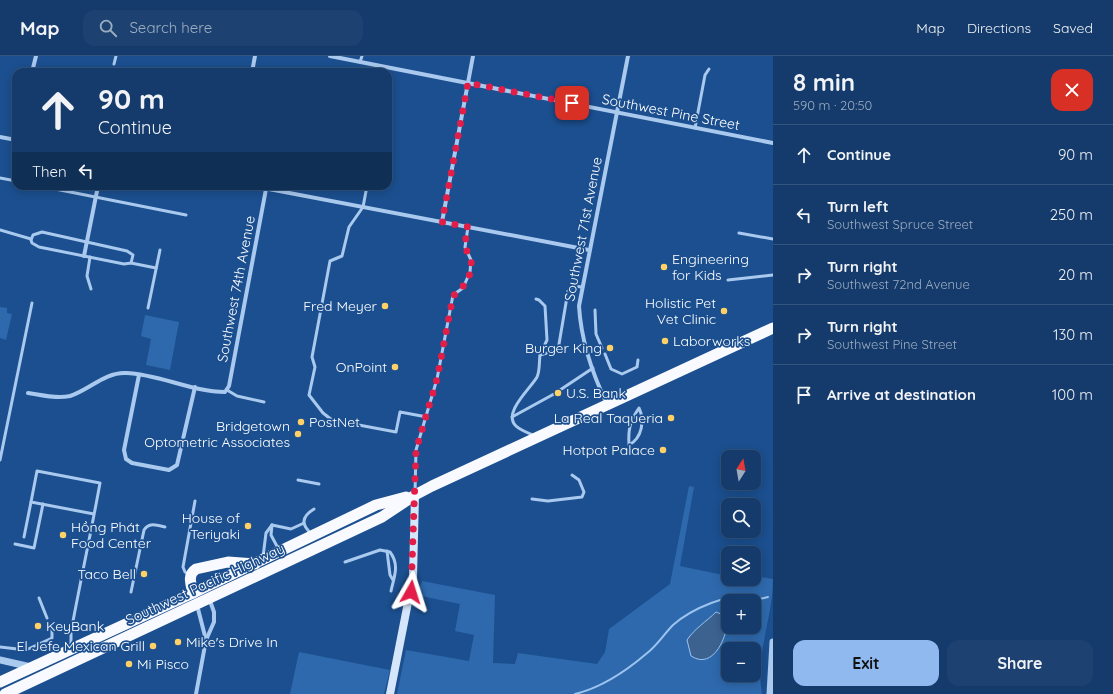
<!DOCTYPE html>
<meta charset="utf-8">
<style>
body{margin:0;font-family:Quicksand,sans-serif;background:#1d4271;color:#f1f3f6;height:100vh;display:flex;flex-direction:column;font-size:15px;white-space:nowrap}
*{box-sizing:border-box;margin:0}
p{font-size:13px;color:#9dadc1}
.icon{flex:none;width:22px;height:22px;fill:none;stroke:currentColor;stroke-width:2;stroke-linecap:round;stroke-linejoin:round}
.map{position:relative;flex:1;overflow:hidden}
.sheet{display:flex;flex-direction:column;background:#143b6b;width:340px}
.sheet>*{flex:none}
.top-card{position:absolute;left:12px;top:12px;width:380px;height:122px;border-radius:12px;box-shadow:0 2px 10px #0003,0 0 0 1px #33557e;background:#143b6b;color:#f1f3f6;overflow:hidden}
.needle{width:26px;rotate:11deg}
.fabs{position:absolute;left:721px;top:394px;display:grid;gap:8px}
.fabs a{display:grid;place-items:center;width:40px;height:40px;border-radius:8px;background:#143b6b;box-shadow:0 2px 10px #0003,0 0 0 1px #33557e;font-size:20px}
.pin{position:absolute;display:grid;place-items:center;width:34px;height:34px;color:#fff;margin:-17px;border-radius:8px;box-shadow:0 2px 6px #0006}
.me{position:absolute;width:44px;margin:-22px;rotate:6deg;stroke-linejoin:round;filter:drop-shadow(0 0 3px #0008)}
.turn{display:flex;align-items:center;gap:14px;height:84px;padding:0 20px;font-size:18px}
.turn .icon{width:52px;height:52px;stroke-width:2.5}
.turn b{display:block;font-size:28px;line-height:34px}
.then{display:flex;align-items:center;height:38px;padding:0 20px;background:#0003;gap:8px;font-size:15px}
.round{display:grid;place-items:center;flex:none;width:42px;height:42px;border-radius:12px;background:#1d4271}
.summary{display:flex;align-items:center;justify-content:space-between;height:68px;padding:0 20px}
h1{font-size:24px;font-weight:800;line-height:30px}
.button{display:flex;gap:8px;margin-top:auto;padding:8px 20px}
.button a{flex:1;height:46px;border-radius:12px;background:#90b9f0;color:#111;font-size:16px;font-weight:800;line-height:46px;text-align:center}
.button a+a{background:#1d4271;color:#f1f3f6}
ul{padding:0;list-style:none}
li{display:flex;align-items:center;gap:12px;height:60px;padding:0 20px;border-top:1px solid #33557e}
li div{flex:1}
li b{display:block;font-size:15px}
li em{font-style:normal}
header{display:flex;align-items:center;gap:24px;box-sizing:border-box;height:56px;padding:0 20px;background:#143b6b;border-bottom:1px solid #33557e}
header strong{font-size:19px}
nav{display:flex;gap:22px;margin-inline-start:auto;font-size:14px}
.search{width:280px;height:36px;background:#1d4271;display:flex;align-items:center;gap:10px;box-sizing:border-box;padding:0 14px;border-radius:12px;color:#9dadc1;font-size:15px}
main{display:flex;flex:1;min-height:0}
.map>svg:first-child{display:block}
.green{fill:#2e69ad;fill-rule:evenodd}
.water{fill:#3c6290;stroke:#9cc4f0}
.lines{fill:none;stroke-linecap:round;stroke-linejoin:round}
.stream{stroke:#9cc4f0;stroke-width:2}
.service{stroke:#a9c9ee;stroke-width:3}
.minor{stroke:#a9c9ee;stroke-width:4}
.tertiary{stroke:#a9c9ee;stroke-width:7}
.secondary{stroke:#d6e6fa;stroke-width:8}
.trunk{stroke:#f8faff;stroke-width:11}
.route{stroke:#e11d48;stroke-width:7;stroke-dasharray:0 12.6}
.poi-dot{fill:#ffd166;stroke:#1b4f8f;stroke-width:1.5}
.labels{text-anchor:middle;dominant-baseline:central;stroke-width:3.5;stroke-linejoin:round;paint-order:stroke}
.street-label{font-size:14px;fill:#fff;stroke:#1b4f8f}
.poi-label{font-size:14px;fill:#fff;stroke:#1b4f8f;text-anchor:end}
</style>
<header>
<strong>Map</strong>
<div class="search"><svg class="icon" aria-label="search" viewBox="0 0 24 24"><circle cx="10" cy="10" r="6"/><path d="M15 15l6 6"/></svg>Search here</div>
<nav><a>Map</a><a>Directions</a><a>Saved</a></nav>
</header>
<main>
<div class="map">
<svg width="773" height="638" viewBox="0 0 773 638">
<rect width="100%" height="100%" fill="#1b4f8f"/>
<g class="green">
<path d="M0 251 7 252V257L12 258 6 284 0 282Z"/>
<path d="M145 259 179 266 170 314 146 309 151 283 141 280Z"/>
<path d="M689 430 694 431 680 510 728 520V523H743L759 526 761 521 773 523C773 562 755 598 762 638H397L406 594 469 605 474 579 455 575 460 548 416 539 422 525 495 539 493 607 515 608 518 597 597 608 605 596 609 573 670 528ZM728 545H754V571H728ZM728 593H754V619H728Z"/>
<path d="M299 596 390 614 384 638H290Z"/>
</g>
<path class="water" d="M716 556 728 561C728 579 714 615 691 600L687 584C694 573 707 565 716 556Z"/>
<g class="lines">
<g class="stream">
<path d="M751 545 768 541"/>
<path d="M575 638C600 632 626 615 646 598 657 590 664 578 673 569 690 554 731 534 754 543"/>
</g>
<g class="service">
<path d="M360 6 362 0"/>
<path d="M114 8 116 0"/>
<path d="M695 72 705 19 709 13"/>
<path d="M0 122 16 125"/>
<path d="M40 130 186 159"/>
<path d="M367 130 363 151 349 171 342 200 330 205 312 301 315 311 309 339 323 357 332 364 396 376 400 356 427 361"/>
<path d="M0 174 31 183"/>
<path d="M42 176 127 195 133 199 131 207 124 208 39 191 32 187 31 184 33 179Z"/>
<path d="M739 177 773 183"/>
<path d="M90 201 87 220 91 233"/>
<path d="M131 207 156 212"/>
<path d="M728 224 773 219"/>
<path d="M536 243 539 244 545 250 547 284 540 299"/>
<path d="M148 252 160 194"/>
<path d="M595 254 596 278 602 292"/>
<path d="M605 298 611 313 622 318 637 311 638 304"/>
<path d="M227 334 237 340 264 346"/>
<path d="M560 334 593 312"/>
<path d="M639 352C645 365 642 382 629 389 628 373 630 365 639 352Z"/>
<path d="M512 361 554 338"/>
<path d="M533 379C528 377 520 374 516 370 502 357 531 332 537 321 540 315 539 306 540 299L558 294 568 235 573 230 582 231"/>
<path d="M0 404 32 247"/>
<path d="M298 424 319 428"/>
<path d="M415 437 416 394 437 323 453 239 463 232 470 216 471 204 465 191 468 171"/>
<path d="M532 443 548 445 582 441 584 436 579 424 572 419"/>
<path d="M272 469 291 473 304 467"/>
<path d="M272 469 271 479 279 494"/>
<path d="M312 478C301 469 301 461 314 453"/>
<path d="M24 481 31 446"/>
<path d="M15 488 34 492 43 448"/>
<path d="M387 495 390 519 393 524"/>
<path d="M263 501 266 477 272 469"/>
<path d="M345 506 380 494 390 496C400 509 394 521 391 535"/>
<path d="M189 518 185 516 183 511 195 445"/>
<path d="M131 536 144 474C149 466 157 469 165 471"/>
<path d="M39 542 47 562"/>
<path d="M71 590V576C80 527 91 477 100 427L37 415 31 446 94 458"/>
<path d="M0 591 26 594 52 582V573"/>
</g>
<g class="minor">
<path d="M330 0 773 87"/>
<path d="M32 16 36 0"/>
<path d="M252 16 255 0"/>
<path d="M0 81 16 84"/>
<path d="M253 130 589 194"/>
<path d="M442 166 473 0"/>
<path d="M84 200 98 130"/>
<path d="M139 319 124 394 126 403 132 407 169 414 177 409 195 331"/>
<path d="M28 337C41 339 56 343 70 340 89 334 105 316 126 317 159 318 192 336 225 336L229 330 266 133"/>
<path d="M607 348C592 317 581 284 579 250L628 0"/>
<path d="M197 549 206 584"/>
<path d="M196 638 206 584 214 566V556L209 542"/>
</g>
<g class="tertiary">
<path d="M0 604 31 611"/>
<path d="M770 638 773 586"/>
</g>
<path class="secondary" d="M390 638 413 521 415 439"/>
<g class="trunk">
<path d="M193 537C191 528 187 519 196 513L228 506 255 508"/>
<path d="M0 626 193 537 376 449 406 441"/>
<path d="M5 638 382 461 415 439 432 430 773 272"/>
</g>
</g>
<g class="lines">
<path class="route" d="M411 536 416 394 437 323 453 240C464 231 473 220 471 204 470 199 466 195 465 190 465 184 467 177 468 171L442 166 468 27 572 47"/>
</g>
<g class="poi-dot">
<circle cx="664" cy="211" r="4"/>
<circle cx="385" cy="250" r="4"/>
<circle cx="724" cy="255" r="4"/>
<circle cx="665" cy="285" r="4"/>
<circle cx="610" cy="292" r="4"/>
<circle cx="395" cy="311" r="4"/>
<circle cx="558" cy="337" r="4"/>
<circle cx="671" cy="362" r="4"/>
<circle cx="301" cy="366" r="4"/>
<circle cx="298" cy="378" r="4"/>
<circle cx="663" cy="394" r="4"/>
<circle cx="248" cy="470" r="4"/>
<circle cx="63" cy="479" r="4"/>
<circle cx="144" cy="518" r="4"/>
<circle cx="38" cy="570" r="4"/>
<circle cx="178" cy="586" r="4"/>
<circle cx="153" cy="590" r="4"/>
<circle cx="129" cy="608" r="4"/>
</g>
<g class="labels">
<g class="street-label">
<text transform="translate(671 56) rotate(11)">Southwest Pine Street</text>
<text transform="translate(583 173) rotate(-79)">Southwest 71st Avenue</text>
<text transform="translate(236 233) rotate(-79)">Southwest 74th Avenue</text>
<text transform="translate(205 528) rotate(-25)">Southwest Pacific Highway</text>
</g>
<g class="poi-label">
<text x="672" y="203" text-anchor="start">Engineering<tspan x="672" dy="16">for Kids</tspan></text>
<text x="716" y="247">Holistic Pet<tspan x="716" dy="16">Vet Clinic</tspan></text>
<text x="377" y="250">Fred Meyer</text>
<text x="673" y="285" text-anchor="start">Laborworks</text>
<text x="602" y="292">Burger King</text>
<text x="387" y="311">OnPoint</text>
<text x="566" y="337" text-anchor="start">U.S. Bank</text>
<text x="663" y="362">La Real Taqueria</text>
<text x="309" y="366" text-anchor="start">PostNet</text>
<text x="290" y="370">Bridgetown<tspan x="290" dy="16">Optometric Associates</tspan></text>
<text x="655" y="394">Hotpot Palace</text>
<text x="240" y="462">House of<tspan x="240" dy="16">Teriyaki</tspan></text>
<text x="71" y="471" text-anchor="start">Hồng Phát<tspan x="71" dy="16">Food Center</tspan></text>
<text x="136" y="518">Taco Bell</text>
<text x="46" y="570" text-anchor="start">KeyBank</text>
<text x="186" y="586" text-anchor="start">Mike's Drive In</text>
<text x="145" y="590">El Jefe Mexican Grill</text>
<text x="137" y="608" text-anchor="start">Mi Pisco</text>
</g>
</g>
</svg>
<div class="fabs">
<a><svg class="needle" viewBox="-14 -14 28 28"><path d="M0-13l5 13h-10z" fill="#e53935"/><path d="M0 13l5-13h-10z" fill="#9dadc1"/></svg></a>
<a><svg class="icon" aria-label="search" viewBox="0 0 24 24"><circle cx="10" cy="10" r="6"/><path d="M15 15l6 6"/></svg></a>
<a><svg class="icon" aria-label="layers" viewBox="0 0 24 24"><path d="M12 4l9 5-9 5-9-5zM3 14l9 5 9-5"/></svg></a>
<a>+</a>
<a>−</a>
</div>
<div class="pin" style="left:572px;top:47px;background:#d93025"><svg class="icon" aria-label="arrive" viewBox="0 0 24 24"><path d="M6 21V4h12l-3 4 3 4H6"/></svg></div>
<svg class="me" style="left:411px;top:536px" viewBox="-20 -20 40 40"><path d="M0-17L14 15 0 8-14 15z" fill="#e11d48" stroke="#fff" stroke-width="4"/></svg>
<div class="top-card">
<div class="turn"><svg class="icon" aria-label="ahead" viewBox="0 0 24 24"><path d="M12 20V5M6 11l6-6 6 6"/></svg><div><b>90 m</b>Continue</div></div>
<div class="then">Then<svg class="icon" aria-label="left" viewBox="0 0 24 24"><path d="M17 20v-9H6M10 6l-5 5 5 5"/></svg></div>
</div>
</div>
<section class="sheet">
<div class="summary"><div><h1>8 min</h1><p>590 m · 20:50</p></div><a class="round" style="background:#d93025;color:#fff"><svg class="icon" aria-label="close" viewBox="0 0 24 24"><path d="M6 6l12 12M18 6L6 18"/></svg></a></div>
<ul>
<li><svg class="icon" aria-label="ahead" viewBox="0 0 24 24"><path d="M12 20V5M6 11l6-6 6 6"/></svg><div><b>Continue</b></div><em>90 m</em></li>
<li><svg class="icon" aria-label="left" viewBox="0 0 24 24"><path d="M17 20v-9H6M10 6l-5 5 5 5"/></svg><div><b>Turn left</b><p>Southwest Spruce Street</p></div><em>250 m</em></li>
<li><svg class="icon" aria-label="right" viewBox="0 0 24 24"><path d="M7 20v-9h11M14 6l5 5-5 5"/></svg><div><b>Turn right</b><p>Southwest 72nd Avenue</p></div><em>20 m</em></li>
<li><svg class="icon" aria-label="right" viewBox="0 0 24 24"><path d="M7 20v-9h11M14 6l5 5-5 5"/></svg><div><b>Turn right</b><p>Southwest Pine Street</p></div><em>130 m</em></li>
<li><svg class="icon" aria-label="arrive" viewBox="0 0 24 24"><path d="M6 21V4h12l-3 4 3 4H6"/></svg><div><b>Arrive at destination</b></div><em>100 m</em></li>
</ul>
<div class="button"><a>Exit</a><a>Share</a></div>
</section>
</main>
